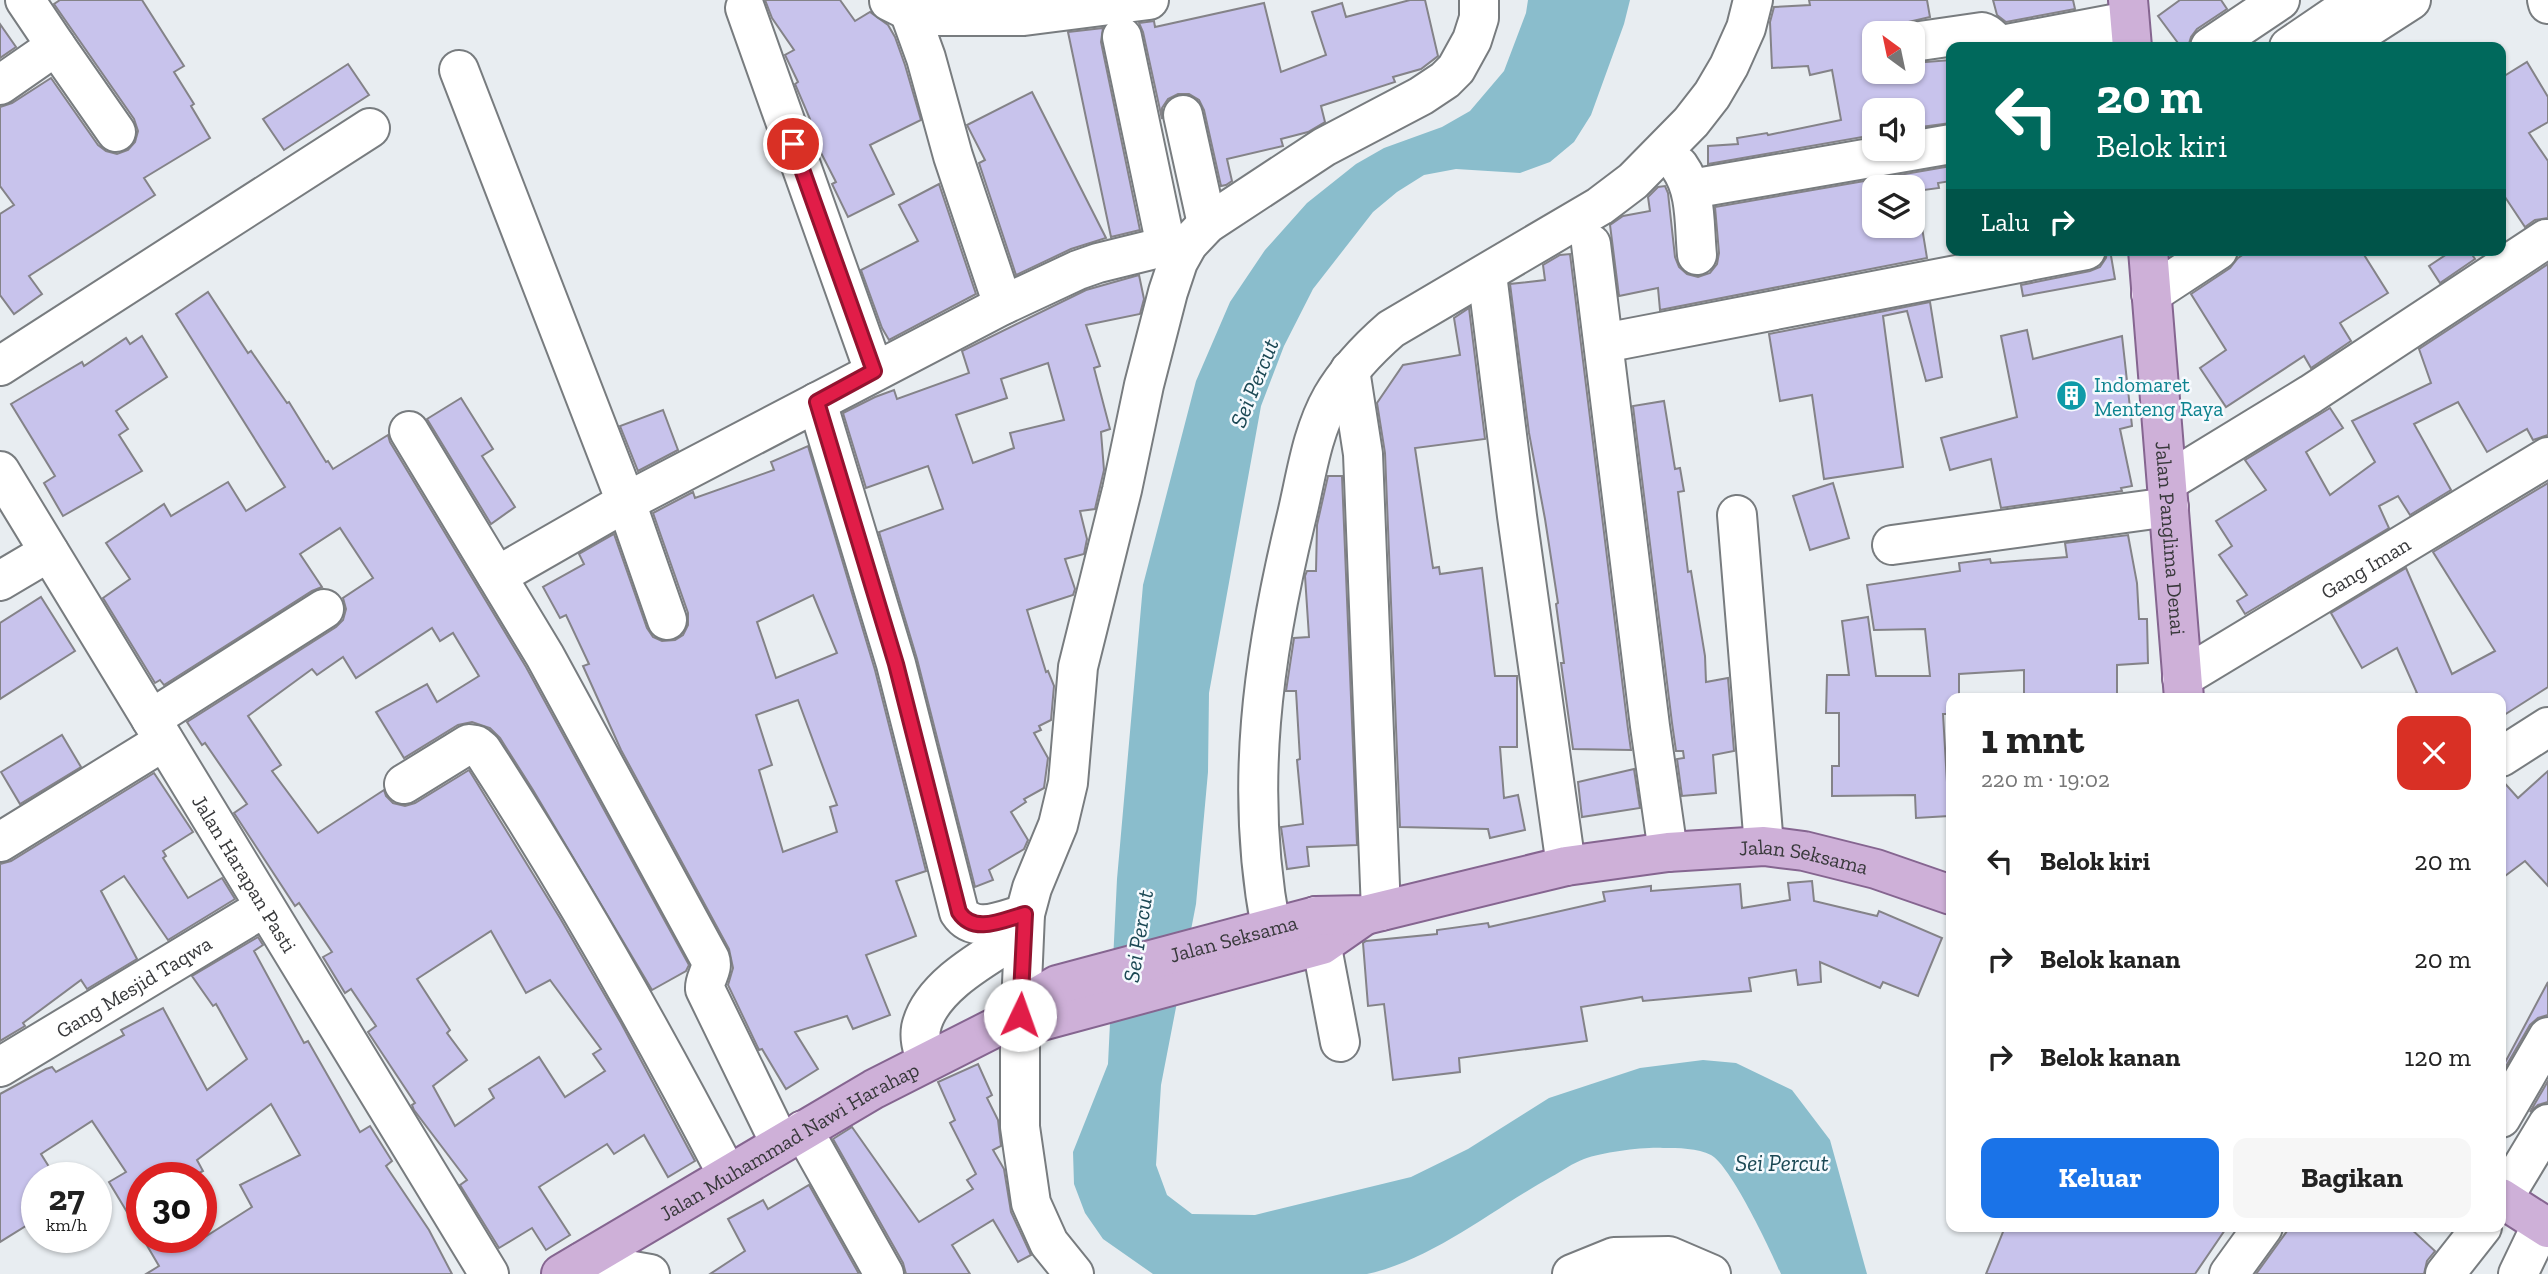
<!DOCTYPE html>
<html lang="id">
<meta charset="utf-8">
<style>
body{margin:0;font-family:"Zilla Slab",serif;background:#f6f6f6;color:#222;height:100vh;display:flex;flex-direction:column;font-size:26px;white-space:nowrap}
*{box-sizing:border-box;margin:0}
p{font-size:23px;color:#767676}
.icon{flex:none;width:38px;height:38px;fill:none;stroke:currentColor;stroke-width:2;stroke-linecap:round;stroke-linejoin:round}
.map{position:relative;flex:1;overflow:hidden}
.drawer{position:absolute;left:1946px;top:693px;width:560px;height:539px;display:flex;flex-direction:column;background:#fff;border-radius:14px;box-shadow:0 2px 5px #0004}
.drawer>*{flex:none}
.guide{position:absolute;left:1946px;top:42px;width:560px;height:214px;border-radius:14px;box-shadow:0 2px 5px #0004;background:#00695c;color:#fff;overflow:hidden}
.needle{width:46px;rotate:327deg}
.fabs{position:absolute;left:1862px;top:21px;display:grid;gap:14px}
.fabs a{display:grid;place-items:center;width:63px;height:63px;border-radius:14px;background:#fff;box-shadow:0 2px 5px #0004;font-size:35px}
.speed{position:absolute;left:21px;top:1162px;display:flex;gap:14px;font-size:35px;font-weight:700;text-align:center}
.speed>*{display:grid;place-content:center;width:91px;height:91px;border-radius:50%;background:#fff;box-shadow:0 2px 5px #0004;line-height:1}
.speed small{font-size:18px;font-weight:400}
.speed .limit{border:10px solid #d22;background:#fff;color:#111}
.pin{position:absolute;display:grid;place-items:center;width:60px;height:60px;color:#fff;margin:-30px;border:4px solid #fff;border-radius:50%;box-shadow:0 2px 7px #0007}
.me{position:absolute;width:77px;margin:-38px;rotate:3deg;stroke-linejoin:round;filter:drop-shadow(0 0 5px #0008)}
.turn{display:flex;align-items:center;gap:24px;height:147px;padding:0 35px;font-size:32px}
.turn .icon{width:91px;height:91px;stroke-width:2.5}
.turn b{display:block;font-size:49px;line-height:60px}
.then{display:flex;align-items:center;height:66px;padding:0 35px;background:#0003;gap:14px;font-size:26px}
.round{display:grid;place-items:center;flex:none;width:74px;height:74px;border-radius:14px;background:#f6f6f6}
.summary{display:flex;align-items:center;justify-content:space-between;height:119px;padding:0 35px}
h1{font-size:42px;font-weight:700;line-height:52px}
.cta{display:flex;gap:14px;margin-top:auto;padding:14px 35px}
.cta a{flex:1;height:80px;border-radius:14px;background:#1a73e8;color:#fff;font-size:28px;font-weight:700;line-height:80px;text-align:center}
.cta a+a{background:#f6f6f6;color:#222}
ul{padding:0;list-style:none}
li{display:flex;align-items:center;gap:21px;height:98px;padding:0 35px}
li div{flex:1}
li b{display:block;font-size:26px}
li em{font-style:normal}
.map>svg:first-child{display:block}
.water{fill:#8abdcc}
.building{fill:#c8c3ec;stroke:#848388;stroke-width:2;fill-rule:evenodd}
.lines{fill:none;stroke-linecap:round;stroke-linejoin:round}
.minor-casing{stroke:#787c7f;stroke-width:42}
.major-casing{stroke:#856590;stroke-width:42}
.minor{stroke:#fff;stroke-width:38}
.major{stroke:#ceb0d8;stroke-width:38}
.route-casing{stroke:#92132f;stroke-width:18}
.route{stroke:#e11d48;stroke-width:12}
.labels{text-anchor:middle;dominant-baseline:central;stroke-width:5;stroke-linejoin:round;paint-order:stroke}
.culture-label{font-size:21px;fill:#0d838f;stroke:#f6fafe;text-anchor:start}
.street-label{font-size:21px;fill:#38393b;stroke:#f6fafe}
.water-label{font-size:23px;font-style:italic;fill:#1b4854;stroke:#f6fafe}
</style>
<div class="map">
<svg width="2548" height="1274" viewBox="0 0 2548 1274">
<rect width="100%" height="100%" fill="#e8edf1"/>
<path class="water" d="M1528 0H1630L1624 24 1591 115 1574 142 1550 162 1520 173 1456 169 1424 175 1397 192 1373 212 1313 289 1284 346 1261 406 1209 693 1208 772 1196 904 1161 1085 1156 1165 1167 1195 1192 1214 1255 1215 1411 1177 1468 1149 1549 1098 1640 1068 1703 1060 1736 1063 1792 1090 1830 1140 1867 1274H1781C1771 1251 1731 1166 1711 1155 1698 1148 1678 1148 1663 1148 1643 1147 1604 1152 1584 1159 1573 1163 1562 1171 1551 1177 1493 1209 1432 1260 1367 1274H1153L1103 1239 1085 1213 1074 1184 1073 1152 1108 1064 1117 879 1143 585 1196 381 1230 302 1265 250 1307 203 1356 164 1384 148 1442 127 1470 111 1504 71 1526 13Z"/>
<g class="building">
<path d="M60 0H142L184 66 174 72 194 104 191 106 210 138 144 178 155 195 29 276 42 294 14 314 0 295V214L14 205 0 186V107L12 103 51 78 98 145 106 151 117 154 128 150 135 142 138 131 134 119 54 4Z"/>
<path d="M765 0H840L855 21 870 12 888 25 895 37 905 65 921 120 870 145 894 194 848 217 832 184 836 182 818 147 808 120 810 119 795 84 798 82 785 55 794 50 772 18Z"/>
<path d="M1410 0H1425L1438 56 1421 69 1393 77 1395 82 1321 106 1325 122 1308 132 1281 139 1283 146 1227 159 1232 181 1226 185 1221 186 1204 110 1199 100 1189 94H1178L1168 99 1162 108V119L1143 32 1139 23 1154 21 1155 27 1264 3 1281 72 1326 55 1312 12 1342 3 1346 17Z"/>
<path d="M1809 0H1927L1930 17 1900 24 1893 33H1874V72H1913V63L1951 60V123L1913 128V110H1874V135L1708 164V146L1738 144 1737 138 1767 133 1768 135 1841 120 1832 70 1810 75 1808 66 1772 68 1770 22 1774 7 1810 5Z"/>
<path d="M1993 0H2073L2075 9 2006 22 1997 15Z"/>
<path d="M2180 0H2221L2227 9 2197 29 2191 37 2188 47H2181L2158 16Z"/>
<path d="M0 24 16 47 0 58Z"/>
<path d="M1103 28 1101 42 1140 230 1111 237 1068 32Z"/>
<path d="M2527 62 2548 97V122L2529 133 2548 161V218L2535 220 2525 227 2501 191V78Z"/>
<path d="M348 64 369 95 284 150 263 119Z"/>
<path d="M1032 92 1106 238 1071 249 1016 275 979 163 985 160 967 125Z"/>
<path d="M1951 166V181L1938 183 1939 188 1916 191 1927 258 1660 310 1658 288 1619 296 1610 225 1623 216 1650 211 1648 197 1658 187 1665 186 1668 193 1675 257 1679 267 1687 274 1698 277 1710 273 1717 264 1719 253 1715 207ZM1874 187H1913V226H1874Z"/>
<path d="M939 184 976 294 889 340 882 328 861 270 918 241 899 205Z"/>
<path d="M2107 250H2110L2115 279 2023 296 2021 285 2090 271 2100 267 2106 258Z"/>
<path d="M2250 250H2361L2388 293 2340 323 2351 341 2311 368 2304 356 2226 407 2200 368 2226 350 2191 294 2230 268 2238 258Z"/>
<path d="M2453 250H2469L2475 259 2440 283 2429 266Z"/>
<path d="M1570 254 1628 729 1631 750 1573 749 1561 663H1564L1556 604 1558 603 1545 519 1529 433 1510 284 1545 280 1543 265 1560 255Z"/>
<path d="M2548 264V435L2533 440 2527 429 2487 452 2458 402 2414 424 2451 490 2410 515 2398 496 2379 506 2389 528 2245 614 2237 601 2247 595 2219 555 2232 546 2216 521 2266 490 2245 460 2330 408 2343 428 2306 452 2330 495 2375 462 2352 421 2431 383 2419 349Z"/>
<path d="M1139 275 1144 299 1140 314 1086 325 1100 366 1094 368 1110 429 1101 432 1104 470 1095 509 1080 511 1087 539 1084 554 1065 559 1075 589 1073 595 1027 610 1046 672 1048 671 1054 686 1051 720 1039 726 1041 730 1034 733 1048 758 1044 788 1024 799 1026 802 1011 812 1028 840 1024 849 989 870 993 880 975 887 917 659 879 532 943 509 928 466 866 488 843 413 875 397 894 390 897 399 969 373 962 351 1086 290ZM1048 363 1064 420 1010 433 1014 448 973 463 956 415 1007 398 1001 379Z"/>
<path d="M208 292 248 353 251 351 287 403 289 402 326 462 328 461 333 469 388 435 390 442 526 667 689 965 686 971 652 990 533 790 500 738 490 728 472 722 458 725 404 758 376 712 427 684 437 702 479 676 453 633 440 641 432 628 356 678 343 657 317 675 312 669 248 716 281 765 272 771 318 833 384 790 386 796 393 803 405 806 415 803 469 770 560 918 621 1023 695 1161 668 1177 644 1135 614 1154 607 1144 539 1187 570 1235 546 1250 532 1228 499 1248 460 1185 467 1180 414 1110 412 1105 415 1103 368 1032 376 1026 351 989 345 993 323 957 332 952 299 903 295 906 234 813 247 804 205 743 202 745 187 722 336 627 343 620 346 609 343 598 373 578 340 528 300 554 322 587 312 591 164 685 160 680 155 683 103 598 130 579 106 543 164 504 171 516 228 482 246 511 285 487 176 314ZM491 931 526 993 550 980 601 1049 593 1054 605 1071 565 1097 539 1057 489 1089 494 1098 455 1126 433 1086 467 1060 447 1033 450 1030 417 979Z"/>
<path d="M1930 302 1942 377 1926 381 1907 311 1883 316 1903 467 1824 479 1812 395 1780 401 1769 334Z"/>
<path d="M1469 308 1485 439 1415 448 1433 568 1439 567 1440 574 1482 568 1495 676H1517V747H1500L1504 798 1518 795 1525 830 1490 838 1488 829 1400 827 1385 453 1377 403 1403 365 1460 355 1454 318Z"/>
<path d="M2027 330 2033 359 2122 336 2132 426 2120 429 2132 486 2121 488 2122 491 2001 508 1991 459 1950 470 1941 438 2017 417 2001 336Z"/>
<path d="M142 336 167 377 116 411 128 429 119 435 142 471 63 516 44 483 55 476 11 404 82 362 84 366 126 338 130 344Z"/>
<path d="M461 398 493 449 482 456 515 507 491 524 427 419Z"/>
<path d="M1664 401 1675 469 1680 468 1684 491 1678 492 1688 572 1691 571 1705 656 1706 682 1728 678 1734 751 1713 755 1716 793 1682 796 1677 759 1684 758 1683 751H1676L1672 723 1633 406Z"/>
<path d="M663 410 678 450 638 471 620 426Z"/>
<path d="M808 446 875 670 926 871 896 881 916 936 866 955 890 1015 853 1029 847 1016 795 1032 818 1069 786 1089 762 1049 759 1050 728 985 733 968 729 949 621 750 583 666 589 664 566 615 560 618 543 587 584 564 579 554 614 534 647 628 653 637 662 641 675 640 683 635 688 625V613L653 513 693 492 695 498 774 470 771 462ZM813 595 837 653 776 678 757 622ZM798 700 837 805 830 807 837 832 783 852 759 770 772 765 756 715Z"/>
<path d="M1328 476H1342L1357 845 1307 847 1309 866 1287 869 1281 827 1303 824 1297 760 1300 759 1296 691H1286L1294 638 1309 637 1305 576 1307 571H1316L1317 525Z"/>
<path d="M1833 483 1849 538 1810 550 1793 496Z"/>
<path d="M2548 483V687L2501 717V698H2407L2417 693 2397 648 2362 668 2331 613 2406 568 2452 674 2495 651 2433 552Z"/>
<path d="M2128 535 2137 583 2139 619H2147L2148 663 2117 665V698H2024V670L1959 674V698H1951V714H1943L1949 816 1916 818 1915 795 1832 796V766H1839V713H1826L1827 675H1849L1842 621 1868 617 1876 676H1930L1925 629 1874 630 1867 585 1960 571 1959 563 1990 559 1991 563 2067 557 2065 543Z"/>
<path d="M41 597 75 651 0 699V623Z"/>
<path d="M62 735 81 767 20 804 1 772Z"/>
<path d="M1634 769 1640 808 1582 817 1578 782Z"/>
<path d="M2548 771V886L2525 861 2501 879V779L2518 798Z"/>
<path d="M154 773 193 832 163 851 166 856 163 858 188 898 222 878 235 899 168 940 124 876 101 891 137 959 87 989 81 980 23 1023 25 1026 0 1041V864L11 861Z"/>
<path d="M1812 881 1814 901 1877 916 1879 911 1942 938 1918 996 1883 982 1880 988 1820 962 1821 982 1798 985 1796 970 1749 978 1751 991 1643 1001 1642 997 1581 1007 1587 1041 1459 1058 1460 1072 1393 1080 1384 1004 1368 1006 1363 943 1366 941 1437 934V930L1488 923 1489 927 1605 901 1603 892 1651 886V891L1740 884 1742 908 1790 900 1788 883Z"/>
<path d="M258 937 263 945 254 951 304 1043 308 1041 360 1132 370 1126 392 1161 386 1166 429 1230 452 1274H146L159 1266 142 1237H179L186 1249 252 1207 240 1185 300 1155 271 1104 197 1160 203 1171 189 1178H142V1237L109 1182 126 1172 92 1121 41 1154 56 1178H37V1219L0 1242V1094L46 1069 52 1067 56 1072 124 1035 121 1030 163 1008 207 1090 247 1059 216 1004 213 1006 192 976Z"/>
<path d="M2548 982V1015L2538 1018 2530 1025 2501 1075V1070Z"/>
<path d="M978 1064 992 1095 987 1098 998 1120 1001 1146 993 1150 1004 1169 1011 1212 1031 1255 1018 1262 993 1220 952 1245 970 1274H906L903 1263 833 1139 852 1127 919 1222 973 1189 967 1180 976 1174 950 1123 955 1120 938 1082Z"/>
<path d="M2548 1081V1102L2538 1105 2530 1112Z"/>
<path d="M809 1185 859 1274H710L745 1251 728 1219 763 1200 768 1209Z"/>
<path d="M2005 1227H2227L2195 1274H1986Z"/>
<path d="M2290 1227H2409L2435 1251 2427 1261 2424 1274H2256Z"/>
</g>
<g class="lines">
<defs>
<g id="minor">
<path d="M2547 0 2548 4"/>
<path d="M889 1 909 11 935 16H1024L1149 0"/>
<path d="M745 8 874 371"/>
<path d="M909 11 926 58 953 156 1003 305"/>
<path d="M1122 37 1166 246"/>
<path d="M1913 42 1982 32C1991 34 1993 43 2002 45L2129 21"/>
<path d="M56 46 116 132"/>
<path d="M2210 47 2280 0"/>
<path d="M2289 47 2358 0"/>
<path d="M2338 47 2411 0"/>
<path d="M459 70 626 502 667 620"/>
<path d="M0 85 56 46 25 0"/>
<path d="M1183 115 1207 224"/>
<path d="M1679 166C1697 191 1694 225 1697 255"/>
<path d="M1691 189 1951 144"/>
<path d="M1591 244 1650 726 1668 852"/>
<path d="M1487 274 1517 516 1566 866"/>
<path d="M2151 294 2218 250"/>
<path d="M1604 343 2086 250"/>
<path d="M0 366 370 128"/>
<path d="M1350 370 1363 454 1381 911"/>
<path d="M817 402 896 664 959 912C974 935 1003 920 1025 914"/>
<path d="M409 431 545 656 710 959C714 970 704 978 705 989L780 1143"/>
<path id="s1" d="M0 471 489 1274"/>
<path d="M2167 482 2311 394 2546 239"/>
<path d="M1737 515 1764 846"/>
<path d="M1892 545 2169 507"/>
<path d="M497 576 626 502 1003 305 1078 270 1098 263 1175 244H1188"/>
<path d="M0 581 49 552"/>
<path id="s2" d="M2182 678 2548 457"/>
<path d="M151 719 324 609"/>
<path d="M2501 757 2548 727"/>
<path d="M404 784 469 744 476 745 482 750C571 887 652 1030 727 1174"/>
<path d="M0 842 164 741"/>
<path d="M1316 916 1340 1042"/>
<path d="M1271 928C1244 788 1263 655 1296 519 1306 478 1311 434 1332 397 1347 371 1368 349 1391 329L1600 206 1633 181 1691 122 1712 95 1729 66 1746 28 1753 0"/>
<path d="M926 1061C923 1050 919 1040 921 1028 930 985 990 955 1024 933"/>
<path id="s3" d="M0 1067 265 907"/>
<path d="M2501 1118 2548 1037"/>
<path d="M803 1130 884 1274"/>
<path d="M2501 1202 2548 1124"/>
<path d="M582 1262 650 1274"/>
<path d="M1074 1274 1049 1243 1031 1203 1020 1127V1030L1025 914 1032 888 1058 825 1068 783 1078 667 1122 490 1144 385 1168 292 1178 262 1188 244 1207 224 1324 147 1421 96 1445 80 1456 69 1472 40 1479 18V0"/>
<path d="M1572 1274 1614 1257 1669 1256 1711 1274"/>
<path d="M2229 1274 2263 1227"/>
<path d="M2445 1274 2482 1227"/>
<path d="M2518 1274 2542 1224"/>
</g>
<g id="major">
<path d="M2128 0 2132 47"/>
<path id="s4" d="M2148 250 2184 698"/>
<path d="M1020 1015 1038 1022 1322 945 1365 915"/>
<path d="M2501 1198 2548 1228"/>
<path id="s5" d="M561 1274 874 1089 1020 1015 1035 998 1057 985 1316 916 1365 915 1566 866 1668 852 1764 846 1804 851 1876 869 1951 895"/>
</g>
</defs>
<use href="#minor" class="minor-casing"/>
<use href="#major" class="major-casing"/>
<use href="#minor" class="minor"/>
<use href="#major" class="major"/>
</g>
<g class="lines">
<defs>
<path id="route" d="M793 144 874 371 817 402 896 664 959 912C974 935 1003 920 1025 914L1020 1015"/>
</defs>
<use href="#route" class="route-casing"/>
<use href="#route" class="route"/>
</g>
<defs>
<symbol id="building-disc" viewBox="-11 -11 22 22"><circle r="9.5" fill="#0f9aa8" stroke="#f6fafe"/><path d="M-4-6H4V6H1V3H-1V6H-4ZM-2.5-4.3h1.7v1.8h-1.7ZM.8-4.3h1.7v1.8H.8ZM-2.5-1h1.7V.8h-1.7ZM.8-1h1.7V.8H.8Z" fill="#fff"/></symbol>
</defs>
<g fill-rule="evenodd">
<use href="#building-disc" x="2054" y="378" width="35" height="35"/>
</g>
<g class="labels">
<g class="culture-label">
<text x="2094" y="384">Indomaret<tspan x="2094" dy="24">Menteng Raya</tspan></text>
</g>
<g class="street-label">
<text stroke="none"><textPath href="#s4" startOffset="289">Jalan Panglima Denai</textPath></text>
<text stroke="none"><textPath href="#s2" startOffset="214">Gang Iman</textPath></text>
<text stroke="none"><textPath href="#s5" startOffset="1339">Jalan Seksama</textPath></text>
<text stroke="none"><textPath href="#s1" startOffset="471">Jalan Harapan Pasti</textPath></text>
<text stroke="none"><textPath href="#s5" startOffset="758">Jalan Seksama</textPath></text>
<text stroke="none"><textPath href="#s3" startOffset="156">Gang Mesjid Taqwa</textPath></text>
<text stroke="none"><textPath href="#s5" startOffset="264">Jalan Muhammad Nawi Harahap</textPath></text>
</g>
<g class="water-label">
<text transform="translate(1254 383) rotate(-68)">Sei Percut</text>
<text transform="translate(1138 936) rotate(-81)">Sei Percut</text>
<text x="1782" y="1163">Sei Percut</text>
</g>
</g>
</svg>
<div class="fabs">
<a><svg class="needle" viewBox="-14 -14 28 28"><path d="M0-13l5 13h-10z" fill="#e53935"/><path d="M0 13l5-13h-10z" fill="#767676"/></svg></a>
<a><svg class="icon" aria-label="sound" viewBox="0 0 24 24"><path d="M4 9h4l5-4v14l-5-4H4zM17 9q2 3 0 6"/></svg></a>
<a><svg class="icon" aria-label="layers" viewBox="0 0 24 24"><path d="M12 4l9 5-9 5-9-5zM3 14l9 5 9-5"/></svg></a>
</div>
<div class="speed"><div>27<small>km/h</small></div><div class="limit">30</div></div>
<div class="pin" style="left:793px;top:144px;background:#d93025"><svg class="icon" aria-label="arrive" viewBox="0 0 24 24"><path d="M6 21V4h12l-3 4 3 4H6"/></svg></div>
<svg class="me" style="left:1020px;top:1015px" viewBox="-20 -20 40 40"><circle r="19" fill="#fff"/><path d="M0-13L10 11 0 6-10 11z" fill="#e11d48"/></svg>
<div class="guide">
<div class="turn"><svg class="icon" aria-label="left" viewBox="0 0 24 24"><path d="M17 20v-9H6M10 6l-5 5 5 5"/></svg><div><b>20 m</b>Belok kiri</div></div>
<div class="then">Lalu<svg class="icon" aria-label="right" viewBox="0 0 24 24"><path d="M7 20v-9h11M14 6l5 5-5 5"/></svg></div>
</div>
<section class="drawer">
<div class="summary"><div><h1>1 mnt</h1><p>220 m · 19:02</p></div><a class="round" style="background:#d93025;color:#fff"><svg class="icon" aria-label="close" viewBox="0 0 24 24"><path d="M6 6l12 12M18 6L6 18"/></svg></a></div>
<ul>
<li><svg class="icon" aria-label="left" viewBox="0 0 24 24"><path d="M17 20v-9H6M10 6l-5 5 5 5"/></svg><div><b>Belok kiri</b></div><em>20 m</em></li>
<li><svg class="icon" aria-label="right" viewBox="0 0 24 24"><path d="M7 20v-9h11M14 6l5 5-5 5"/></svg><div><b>Belok kanan</b></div><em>20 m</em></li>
<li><svg class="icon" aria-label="right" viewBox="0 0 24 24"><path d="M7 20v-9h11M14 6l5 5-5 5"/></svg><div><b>Belok kanan</b></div><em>120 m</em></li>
</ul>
<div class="cta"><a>Keluar</a><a>Bagikan</a></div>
</section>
</div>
